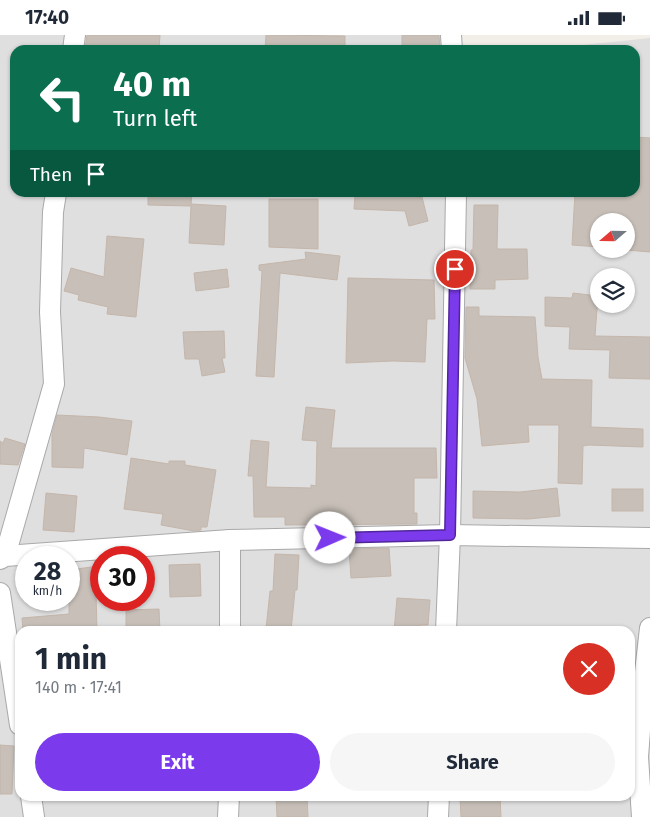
<!DOCTYPE html>
<meta charset="utf-8">
<style>
body{margin:0;font-family:"Fira Sans",sans-serif;background:#f6f6f7;color:#1f2937;height:100vh;display:flex;flex-direction:column;font-size:19px;white-space:nowrap}
*{box-sizing:border-box;margin:0}
p{font-size:16px;color:#747a83}
.icon{flex:none;width:28px;height:28px;fill:none;stroke:currentColor;stroke-width:2;stroke-linecap:round;stroke-linejoin:round}
.map{position:relative;flex:1;overflow:hidden}
.drawer{position:absolute;left:15px;top:591px;width:620px;height:175px;display:flex;flex-direction:column;background:#fff;border-radius:15px;box-shadow:0 1px 4px #0004}
.drawer>*{flex:none}
.banner{position:absolute;left:10px;top:10px;width:630px;height:152px;border-radius:15px;box-shadow:0 1px 4px #0004;background:#0b6e4f;color:#fff;overflow:hidden}
.needle{width:32px;rotate:250deg}
.buttons{position:absolute;left:590px;top:178px;display:grid;gap:10px}
.buttons a{display:grid;place-items:center;width:45px;height:45px;border-radius:50%;background:#fff;box-shadow:0 1px 4px #0004;font-size:25px}
.speed{position:absolute;left:15px;top:511px;display:flex;gap:10px;font-size:25px;font-weight:700;text-align:center}
.speed>*{display:grid;place-content:center;width:65px;height:65px;border-radius:50%;background:#fff;box-shadow:0 1px 4px #0004;line-height:1}
.speed small{font-size:12px;font-weight:400}
.speed .limit{border:8px solid #d22;background:#fff;color:#111}
.pin{position:absolute;display:grid;place-items:center;width:42px;height:42px;color:#fff;margin:-21px;border:2px solid #fff;border-radius:50%;box-shadow:0 1px 5px #0007}
.me{position:absolute;width:55px;margin:-28px;rotate:89deg;stroke-linejoin:round;filter:drop-shadow(0 0 4px #0008)}
.turn{display:flex;align-items:center;gap:18px;height:105px;padding:0 20px;font-size:22px}
.turn .icon{width:65px;height:65px;stroke-width:2.5}
.turn b{display:block;font-size:35px;line-height:42px}
.then{display:flex;align-items:center;height:48px;padding:0 20px;background:#0003;gap:10px;font-size:19px}
.round{display:grid;place-items:center;flex:none;width:52px;height:52px;border-radius:26px;background:#f6f6f7}
.head{display:flex;align-items:center;justify-content:space-between;height:85px;padding:0 20px}
h1{font-size:30px;font-weight:700;line-height:38px}
.primary-button{display:flex;gap:10px;margin-top:auto;padding:10px 20px}
.primary-button a{flex:1;height:58px;border-radius:30px;background:#7c3aed;color:#fff;font-size:20px;font-weight:700;line-height:58px;text-align:center}
.primary-button a+a{background:#f6f6f7;color:#1f2937}
.status{display:flex;justify-content:space-between;align-items:center;height:35px;padding:0 25px;background:#fff;direction:ltr}
.status svg{height:14px;fill:currentColor}
.map>svg:first-child{display:block}
.residential{fill:#e0dfdf;fill-rule:evenodd}
.building{fill:#c7bfb8;stroke:#c4b6ab}
.lines{fill:none;stroke-linecap:round;stroke-linejoin:round}
.minor-casing{stroke:#a9a9a9;stroke-width:22}
.minor{stroke:#fff;stroke-width:20}
.route-casing{stroke:#51269a;stroke-width:12}
.route{stroke:#7c3aed;stroke-width:9}
</style>
<div class="status"><b>17:40</b><svg viewBox="0 0 49 12"><path d="M0 12V9h3v3zM5 12V6h3v6zM10 12V3h3v9zM15 12V0h3v12zM26 1h20v11H26zM47 4h2v5h-2z"/></svg></div>
<div class="map">
<svg width="650" height="782" viewBox="0 0 650 782">
<rect width="100%" height="100%" fill="#f2efe9"/>
<path class="residential" d="M0 0H452L448 15H15V158H635V15H534L650 3V782H0ZM599 186H626V214H599ZM599 241H626V269H599ZM26 522H69V565H26ZM101 522H144V565H101ZM20 596H630V761H20Z"/>
<g class="building">
<path d="M87 0H160L159 15H85Z"/>
<path d="M266 0 345 1V15H265Z"/>
<path d="M402 0H439L440 15H402Z"/>
<path d="M635 102 650 103V217L626 215V186H599V212L572 210 575 158H635Z"/>
<path d="M148 158H192L191 169 226 171 224 210 189 208 191 171 148 170Z"/>
<path d="M355 160 422 162 428 186 409 191 405 176 354 174Z"/>
<path d="M269 164H318V214L269 212Z"/>
<path d="M474 170H498L497 214H527L528 244 495 245V254H470L471 215H473Z"/>
<path d="M107 201 144 204 136 282 107 279 108 272 78 265 79 260 64 256 71 233 104 242Z"/>
<path d="M305 217 340 221 337 245 280 238 274 342 256 341 262 236 259 235V230L306 224Z"/>
<path d="M227 234 229 252 196 256 194 238Z"/>
<path d="M348 243 434 245 435 284H427L425 327 393 326 346 328Z"/>
<path d="M573 258 598 261 595 301 650 302V344L609 343 610 315 569 314 570 292 545 291V262L572 263Z"/>
<path d="M466 272H479V281L535 282 538 322 542 344 592 345 591 392 643 394V412L589 410 583 411 582 449 558 448 559 390H528L529 407 482 411 477 364 465 323Z"/>
<path d="M224 296 225 323H222L225 337 202 341 199 324H185L183 297Z"/>
<path d="M306 372 335 375 331 413H436L437 443H414V478H417V489L285 490V482H254L253 441H248L251 405 269 407 266 452 311 453V450L316 451 317 406 302 405Z"/>
<path d="M57 380 99 382 132 386 127 420 84 413 83 433 52 432V399Z"/>
<path d="M5 403 25 409 18 430 0 429V406L3 408Z"/>
<path d="M131 423 169 429V426H185V430L216 435 207 492H201V495L194 496 161 490 163 479 124 474Z"/>
<path d="M557 453 560 481 528 484 473 483V456L520 457Z"/>
<rect x="612" y="454" width="31" height="22"/>
<path d="M46 458 77 461 74 497 43 495Z"/>
<path d="M389 513 391 541 351 543 349 514Z"/>
<path d="M275 519 299 520 297 555H295L291 596 266 594 270 556H273Z"/>
<path d="M200 529 201 561 170 562 169 530Z"/>
<path d="M99 531 101 555 96 556 97 596H23L22 583 69 579V535Z"/>
<path d="M397 563 430 565 428 590H420V596H394Z"/>
<path d="M159 574 160 596H126V575Z"/>
<path d="M0 710 14 711 12 759H0Z"/>
<path d="M276 761H307L308 782H277Z"/>
<path d="M500 761 501 782H461L460 762Z"/>
</g>
<g class="lines">
<defs>
<g id="minor">
<path d="M451 0 452 15"/>
<path d="M73 15 75 0"/>
<path d="M5 521 54 349 50 277 53 177 56 158"/>
<path d="M0 524 5 521 230 505 450 500 650 503"/>
<path d="M0 558 20 690"/>
<path d="M230 596V505"/>
<path d="M446 596 450 500 456 158"/>
<path d="M31 761 34 782"/>
<path d="M228 782 229 761"/>
<path d="M438 782 439 761"/>
<path d="M642 782 638 722 643 655 650 593"/>
</g>
</defs>
<use href="#minor" class="minor-casing"/>
<use href="#minor" class="minor"/>
</g>
<g class="lines">
<defs>
<path id="route" d="M330 503 450 500 455 234"/>
</defs>
<use href="#route" class="route-casing"/>
<use href="#route" class="route"/>
</g>
</svg>
<div class="buttons">
<a><svg class="needle" viewBox="-14 -14 28 28"><path d="M0-13l5 13h-10z" fill="#e53935"/><path d="M0 13l5-13h-10z" fill="#747a83"/></svg></a>
<a><svg class="icon" aria-label="layers" viewBox="0 0 24 24"><path d="M12 4l9 5-9 5-9-5zM3 14l9 5 9-5"/></svg></a>
</div>
<div class="speed"><div>28<small>km/h</small></div><div class="limit">30</div></div>
<div class="pin" style="left:455px;top:234px;background:#d93025"><svg class="icon" aria-label="arrive" viewBox="0 0 24 24"><path d="M6 21V4h12l-3 4 3 4H6"/></svg></div>
<svg class="me" style="left:330px;top:503px" viewBox="-20 -20 40 40"><circle r="19" fill="#fff"/><path d="M0-13L10 11 0 6-10 11z" fill="#7c3aed"/></svg>
<div class="banner">
<div class="turn"><svg class="icon" aria-label="left" viewBox="0 0 24 24"><path d="M17 20v-9H6M10 6l-5 5 5 5"/></svg><div><b>40 m</b>Turn left</div></div>
<div class="then">Then<svg class="icon" aria-label="arrive" viewBox="0 0 24 24"><path d="M6 21V4h12l-3 4 3 4H6"/></svg></div>
</div>
<section class="drawer">
<div class="head"><div><h1>1 min</h1><p>140 m · 17:41</p></div><a class="round" style="background:#d93025;color:#fff"><svg class="icon" aria-label="close" viewBox="0 0 24 24"><path d="M6 6l12 12M18 6L6 18"/></svg></a></div>
<div class="primary-button"><a>Exit</a><a>Share</a></div>
</section>
</div>
